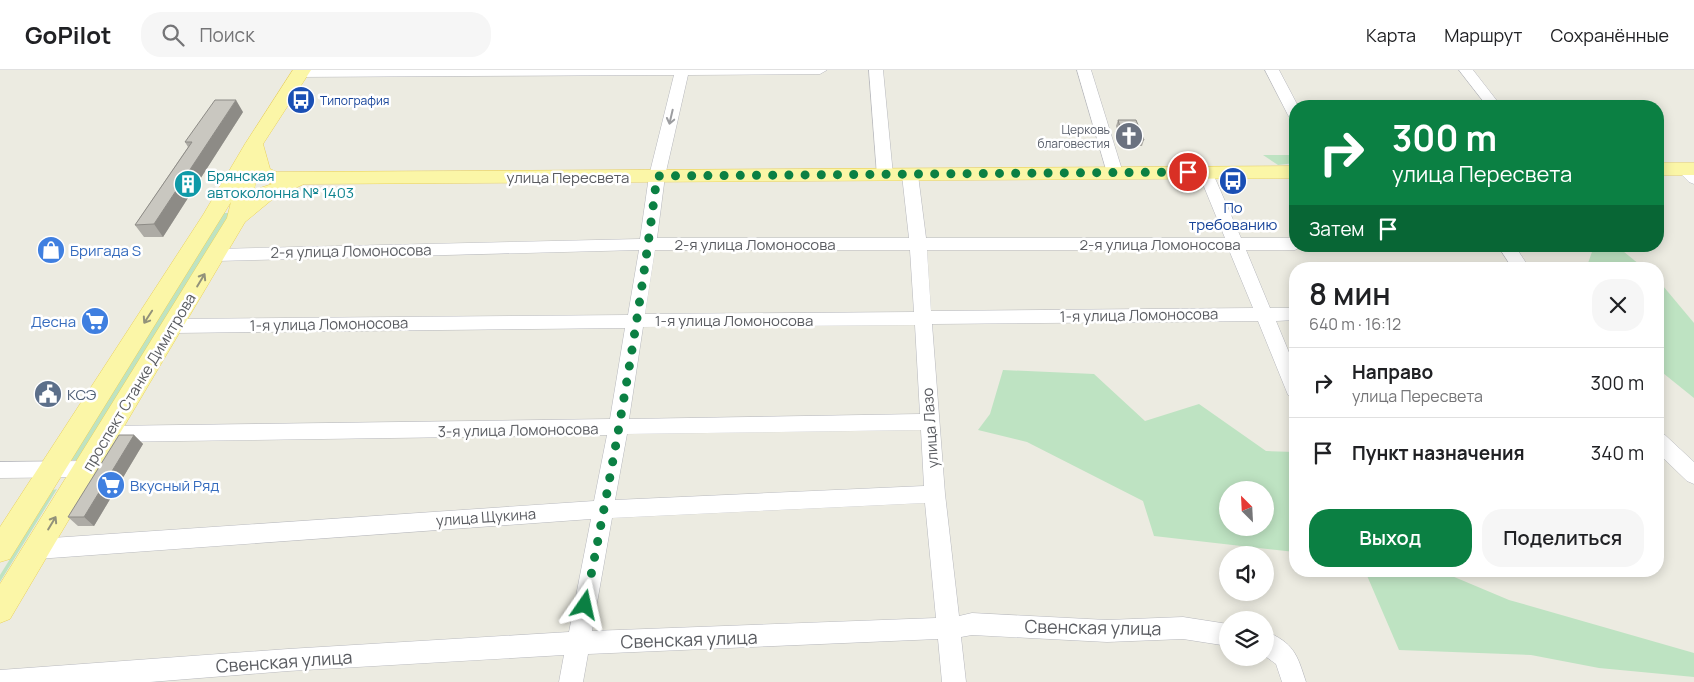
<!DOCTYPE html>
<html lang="ru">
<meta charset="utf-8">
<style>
body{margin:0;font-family:Manrope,sans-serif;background:#f6f6f6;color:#202124;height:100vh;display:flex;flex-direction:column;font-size:19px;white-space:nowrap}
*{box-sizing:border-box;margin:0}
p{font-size:16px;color:#757577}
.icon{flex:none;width:28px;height:28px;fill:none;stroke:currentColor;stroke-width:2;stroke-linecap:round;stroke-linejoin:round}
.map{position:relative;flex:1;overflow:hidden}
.drawer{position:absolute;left:1289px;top:192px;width:375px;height:315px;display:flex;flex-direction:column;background:#fff;border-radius:20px;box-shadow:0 2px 12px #0003}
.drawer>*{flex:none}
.hud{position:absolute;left:1289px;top:30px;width:375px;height:152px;border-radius:20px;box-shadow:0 2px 12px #0003;background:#0b8043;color:#fff;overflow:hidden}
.needle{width:32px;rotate:336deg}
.tools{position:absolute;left:1219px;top:411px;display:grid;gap:10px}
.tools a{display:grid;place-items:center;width:55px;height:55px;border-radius:50%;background:#fff;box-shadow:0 2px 12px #0003;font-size:25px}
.pin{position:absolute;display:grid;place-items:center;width:42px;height:42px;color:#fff;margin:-21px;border:2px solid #fff;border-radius:50%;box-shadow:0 1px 5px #0007}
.me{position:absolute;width:55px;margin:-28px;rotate:11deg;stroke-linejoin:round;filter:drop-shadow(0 0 4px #0008)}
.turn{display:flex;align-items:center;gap:18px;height:105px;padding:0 20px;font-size:22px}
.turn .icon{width:65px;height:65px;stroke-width:2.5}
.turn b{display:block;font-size:35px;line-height:42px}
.then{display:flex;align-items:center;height:48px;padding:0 20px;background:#0003;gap:10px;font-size:19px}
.round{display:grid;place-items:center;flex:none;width:52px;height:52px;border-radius:20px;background:#f6f6f6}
.overview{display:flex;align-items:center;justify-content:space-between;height:85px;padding:0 20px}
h1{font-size:30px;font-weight:600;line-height:38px}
.primary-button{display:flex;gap:10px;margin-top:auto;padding:10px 20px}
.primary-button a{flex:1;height:58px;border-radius:20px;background:#0b8043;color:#fff;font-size:20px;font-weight:600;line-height:58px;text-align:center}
.primary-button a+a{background:#f6f6f6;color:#202124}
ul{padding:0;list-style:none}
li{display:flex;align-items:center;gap:15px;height:70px;padding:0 20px;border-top:1px solid #e0e0e0}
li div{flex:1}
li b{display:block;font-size:19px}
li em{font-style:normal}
header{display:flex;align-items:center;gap:30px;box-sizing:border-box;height:70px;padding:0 25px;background:#fff;border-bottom:1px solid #e0e0e0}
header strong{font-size:24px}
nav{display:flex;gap:28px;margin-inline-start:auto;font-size:18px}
.search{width:350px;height:45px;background:#f6f6f6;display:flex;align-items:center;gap:12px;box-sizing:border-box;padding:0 18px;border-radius:20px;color:#757577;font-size:19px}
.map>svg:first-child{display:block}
.green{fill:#bee3c2;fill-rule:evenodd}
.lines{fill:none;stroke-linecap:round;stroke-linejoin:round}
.minor-casing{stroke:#b7b8bd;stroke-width:1}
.major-casing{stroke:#ead15c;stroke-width:1}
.minor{fill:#fff;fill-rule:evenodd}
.major{fill:#fbf6a7;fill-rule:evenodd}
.wall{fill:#adaba5}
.shaded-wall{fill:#8d8b86}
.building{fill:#c9c7c0;stroke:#8d8b86}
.oneway{stroke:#9c9da0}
.oneway2{stroke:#92927a}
.route{stroke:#0b8043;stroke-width:9;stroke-dasharray:0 16.2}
.labels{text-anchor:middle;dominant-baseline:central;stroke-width:5;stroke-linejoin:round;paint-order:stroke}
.far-transit-label{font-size:12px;fill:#164399;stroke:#fff;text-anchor:start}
.far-worship-label{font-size:12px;fill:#5b616d;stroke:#fff;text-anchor:end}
.culture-label{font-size:15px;fill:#0d838f;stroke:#fff;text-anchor:start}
.street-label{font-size:15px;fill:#5a5c61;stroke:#fff}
.transit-label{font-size:15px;fill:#164399;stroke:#fff}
.shop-label{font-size:15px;fill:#366cbe;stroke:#fff;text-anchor:start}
.service-label{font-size:15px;fill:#4e5e75;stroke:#fff;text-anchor:start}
.near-street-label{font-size:18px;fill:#5a5c61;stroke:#fff}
</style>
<header>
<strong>GoPilot</strong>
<div class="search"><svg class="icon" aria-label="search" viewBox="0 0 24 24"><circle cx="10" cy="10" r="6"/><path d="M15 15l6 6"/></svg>Поиск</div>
<nav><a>Карта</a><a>Маршрут</a><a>Сохранённые</a></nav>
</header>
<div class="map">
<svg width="1694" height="612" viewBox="0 0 1694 612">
<rect width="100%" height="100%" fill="#ecebe1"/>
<g class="green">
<path d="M1263 85H1295V93L1278 95Z"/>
<path d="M224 143H230L231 145 77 390H71L70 387Z"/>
<path d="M1594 176 1618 177 1645 199H1586Z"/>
<path d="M1658 210 1694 253V328L1658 299Z"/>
<path d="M1003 300 1094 304 1145 351 1199 334 1266 381 1295 382V482L1154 466 1143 431 1027 372 978 360 990 344ZM1228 420H1265V458H1228Z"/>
<path d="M57 419 0 512V505L53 420Z"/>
<path d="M1365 501H1440L1509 530 1694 583V607L1599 598 1531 585 1399 580Z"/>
</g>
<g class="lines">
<defs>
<g id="minor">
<path d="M299 0H827L820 4 688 5 665 106 657 168H909L902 105 905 102H915L918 105 926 168H1225L1198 102 1201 99H1211L1241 168H1295V176H1302L1295 180H1246L1270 238H1295V250L1276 251 1295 297V327L1288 325 1286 320 1258 251 932 254 945 424 959 546 972 543 1107 550 1183 547 1228 554V576L1183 569 1107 572 972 565 961 567 966 612H942L938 569 588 584 583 612H559L564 585 288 601 150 612H0V600L288 579 569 562 591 449 37 489 29 486 26 479 29 472 37 469 594 431 607 365 106 372 99 370 96 364 99 358 106 356 610 349 625 258 173 263 167 261 164 256 167 251 173 249 628 245 639 180 216 191 210 189 208 185 210 181 216 179 640 169 649 106 674 5 294 7 292 4ZM655 180H910L914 242 645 244ZM927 180H1229L1253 238 931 241ZM915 255 920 344 629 349 643 257ZM921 360 924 416 615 430 627 364ZM925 433 936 548 592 561 612 448Z"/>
<path d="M869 0H883L893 105 890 108H880L877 105Z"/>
<path d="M1077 0H1091L1123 103 1120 106H1110L1107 103Z"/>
<path d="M1265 0H1279L1298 36H1295V49L1290 48 1288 45Z"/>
<path d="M1459 0H1473L1501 36H1487Z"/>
<path d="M1684 94 1689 96 1694 100V114L1689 112 1676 99 1679 96Z"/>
<path d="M1498 176H1515L1530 199H1513Z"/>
<path d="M1658 363 1665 365 1694 392V414L1687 411 1658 383Z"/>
<path d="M85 391 92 393 95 399 92 405 85 407 0 408V392Z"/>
<path d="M1265 561C1294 573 1297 584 1306 612H1282L1276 594 1265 586Z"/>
</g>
<g id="major">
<path d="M293 0H311L263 74 270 99 277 102 1295 96V108L304 114 274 128 245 152 10 549 0 553V514L227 148 231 132 10 489 0 492V457L203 145 245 74ZM257 107 272 114 260 118 253 125Z"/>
<rect x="1658" y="93" width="36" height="12"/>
</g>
</defs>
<use href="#minor" class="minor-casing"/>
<use href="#major" class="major-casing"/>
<use href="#minor" class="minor"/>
<use href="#major" class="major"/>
</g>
<g class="wall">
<path d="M243 42 163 167H144L135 155 188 77 185 72Z"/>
<path d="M1118 50 1144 70 1142 76H1122L1116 56Z"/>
<path d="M134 365 143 374 94 456H78L68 447Z"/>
</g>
<g class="shaded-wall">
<path d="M236 30 243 42 163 167 154 154Z"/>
<path d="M134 365 143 374 94 456 84 447Z"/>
</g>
<g class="building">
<path d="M215 30H236L154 154 135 155 192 72H185Z"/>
<path d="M1118 50H1136L1144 70H1124Z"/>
<path d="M119 365H134L84 447H68Z"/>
</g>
<defs><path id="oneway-shaft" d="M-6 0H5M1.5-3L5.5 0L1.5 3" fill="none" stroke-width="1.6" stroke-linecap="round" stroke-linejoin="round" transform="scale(1.25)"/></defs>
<use class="oneway" href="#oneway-shaft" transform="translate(671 47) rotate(103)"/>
<g class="oneway2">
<use href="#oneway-shaft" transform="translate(201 210) rotate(-59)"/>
<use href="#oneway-shaft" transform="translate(148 247) rotate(123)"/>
<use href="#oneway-shaft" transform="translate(52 453) rotate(-59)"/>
</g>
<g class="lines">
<path class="route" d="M585 535C614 393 639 250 657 106L1188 102"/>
</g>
<defs>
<symbol id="bus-disc" viewBox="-11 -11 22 22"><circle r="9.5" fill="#1a4fb4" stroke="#fff"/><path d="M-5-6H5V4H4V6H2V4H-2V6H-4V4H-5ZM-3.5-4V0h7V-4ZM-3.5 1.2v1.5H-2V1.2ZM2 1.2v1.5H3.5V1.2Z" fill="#fff"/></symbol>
<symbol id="church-disc" viewBox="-11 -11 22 22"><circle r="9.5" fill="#6b7280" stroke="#fff"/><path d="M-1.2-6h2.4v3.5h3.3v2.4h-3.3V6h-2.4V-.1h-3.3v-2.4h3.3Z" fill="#fff"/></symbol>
<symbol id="building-disc" viewBox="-11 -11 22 22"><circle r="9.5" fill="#0f9aa8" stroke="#fff"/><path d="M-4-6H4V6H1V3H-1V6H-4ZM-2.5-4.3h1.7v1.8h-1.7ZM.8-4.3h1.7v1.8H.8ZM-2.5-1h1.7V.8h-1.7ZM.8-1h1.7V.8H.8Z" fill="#fff"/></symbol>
<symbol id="shop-disc" viewBox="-11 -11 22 22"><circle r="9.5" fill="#3f7fe0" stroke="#fff"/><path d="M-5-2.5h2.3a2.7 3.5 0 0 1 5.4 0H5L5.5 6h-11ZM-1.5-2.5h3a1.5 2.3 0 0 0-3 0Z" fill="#fff"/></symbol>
<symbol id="supermarket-disc" viewBox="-11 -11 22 22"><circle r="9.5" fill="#3f7fe0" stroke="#fff"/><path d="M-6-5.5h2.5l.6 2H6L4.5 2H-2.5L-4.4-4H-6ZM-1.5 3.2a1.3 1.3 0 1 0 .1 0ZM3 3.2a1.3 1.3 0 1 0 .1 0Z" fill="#fff"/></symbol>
<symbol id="civic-disc" viewBox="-11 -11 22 22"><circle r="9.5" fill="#5c6f8a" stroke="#fff"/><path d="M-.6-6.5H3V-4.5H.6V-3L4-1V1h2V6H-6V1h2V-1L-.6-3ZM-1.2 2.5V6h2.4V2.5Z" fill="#fff"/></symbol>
</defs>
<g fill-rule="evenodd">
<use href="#bus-disc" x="285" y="14" width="32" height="32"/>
<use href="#church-disc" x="1113" y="50" width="32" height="32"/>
<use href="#bus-disc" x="1217" y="95" width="32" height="32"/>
<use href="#building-disc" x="172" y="98" width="32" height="32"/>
<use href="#shop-disc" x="35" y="164" width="32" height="32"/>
<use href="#supermarket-disc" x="79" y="235" width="32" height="32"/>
<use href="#civic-disc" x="32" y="308" width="32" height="32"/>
<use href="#supermarket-disc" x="95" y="399" width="32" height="32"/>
</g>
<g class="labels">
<g class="far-transit-label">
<text x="320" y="30">Типография</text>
</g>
<g class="far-worship-label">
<text x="1110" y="59">Церковь<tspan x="1110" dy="14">благовестия</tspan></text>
</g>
<g class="culture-label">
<text x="207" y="105">Брянская<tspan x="207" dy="17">автоколонна № 1403</tspan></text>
</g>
<g class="street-label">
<text x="568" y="107">улица Пересвета</text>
<text x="755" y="174">2-я улица Ломоносова</text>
<text x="1160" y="174">2-я улица Ломоносова</text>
<text transform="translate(351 181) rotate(-1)">2-я улица Ломоносова</text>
<text transform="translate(1139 245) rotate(-1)">1-я улица Ломоносова</text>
<text x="734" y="250">1-я улица Ломоносова</text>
<text transform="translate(329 254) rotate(-1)">1-я улица Ломоносова</text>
<text transform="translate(139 312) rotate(-59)">проспект Станке Димитрова</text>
<text transform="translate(930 358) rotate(-94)">улица Лазо</text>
<text transform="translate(518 360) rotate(-1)">3-я улица Ломоносова</text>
<text transform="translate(486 447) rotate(-4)">улица Щукина</text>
</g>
<g class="transit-label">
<text x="1233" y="137">По<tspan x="1233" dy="17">требованию</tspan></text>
</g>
<g class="shop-label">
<text x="70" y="180">Бригада S</text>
<text x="76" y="251" text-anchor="end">Десна</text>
<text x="130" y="415">Вкусный Ряд</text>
</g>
<g class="service-label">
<text x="67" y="324">КСЭ</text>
</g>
<g class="near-street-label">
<text transform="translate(1093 557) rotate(1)">Свенская улица</text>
<text transform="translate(689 569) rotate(-2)">Свенская улица</text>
<text transform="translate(284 591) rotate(-4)">Свенская улица</text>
</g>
</g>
</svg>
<div class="tools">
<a><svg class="needle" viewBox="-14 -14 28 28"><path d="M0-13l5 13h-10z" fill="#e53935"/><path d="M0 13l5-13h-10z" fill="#757577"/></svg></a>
<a><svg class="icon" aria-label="sound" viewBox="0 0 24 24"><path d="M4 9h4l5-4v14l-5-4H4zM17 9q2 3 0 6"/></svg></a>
<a><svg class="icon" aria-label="layers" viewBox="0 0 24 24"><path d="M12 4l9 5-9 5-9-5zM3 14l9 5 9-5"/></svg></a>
</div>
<div class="pin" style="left:1188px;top:102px;background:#d93025"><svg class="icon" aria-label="arrive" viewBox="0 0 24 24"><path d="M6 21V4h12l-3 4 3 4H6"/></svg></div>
<svg class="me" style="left:585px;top:535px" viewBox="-20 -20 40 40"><path d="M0-17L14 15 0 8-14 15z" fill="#0b8043" stroke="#fff" stroke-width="4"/></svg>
<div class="hud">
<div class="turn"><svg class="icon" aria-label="right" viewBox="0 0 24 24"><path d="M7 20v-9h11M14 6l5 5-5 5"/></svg><div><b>300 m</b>улица Пересвета</div></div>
<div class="then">Затем<svg class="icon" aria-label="arrive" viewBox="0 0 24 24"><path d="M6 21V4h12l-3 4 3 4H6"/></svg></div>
</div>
<section class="drawer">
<div class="overview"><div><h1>8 мин</h1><p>640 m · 16:12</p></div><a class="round"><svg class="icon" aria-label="close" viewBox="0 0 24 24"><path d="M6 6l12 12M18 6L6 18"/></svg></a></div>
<ul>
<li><svg class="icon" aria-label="right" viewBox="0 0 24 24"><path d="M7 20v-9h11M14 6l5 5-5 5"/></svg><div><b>Направо</b><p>улица Пересвета</p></div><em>300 m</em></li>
<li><svg class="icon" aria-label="arrive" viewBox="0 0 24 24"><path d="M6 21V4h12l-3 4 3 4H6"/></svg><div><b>Пункт назначения</b></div><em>340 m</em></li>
</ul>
<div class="primary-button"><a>Выход</a><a>Поделиться</a></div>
</section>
</div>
